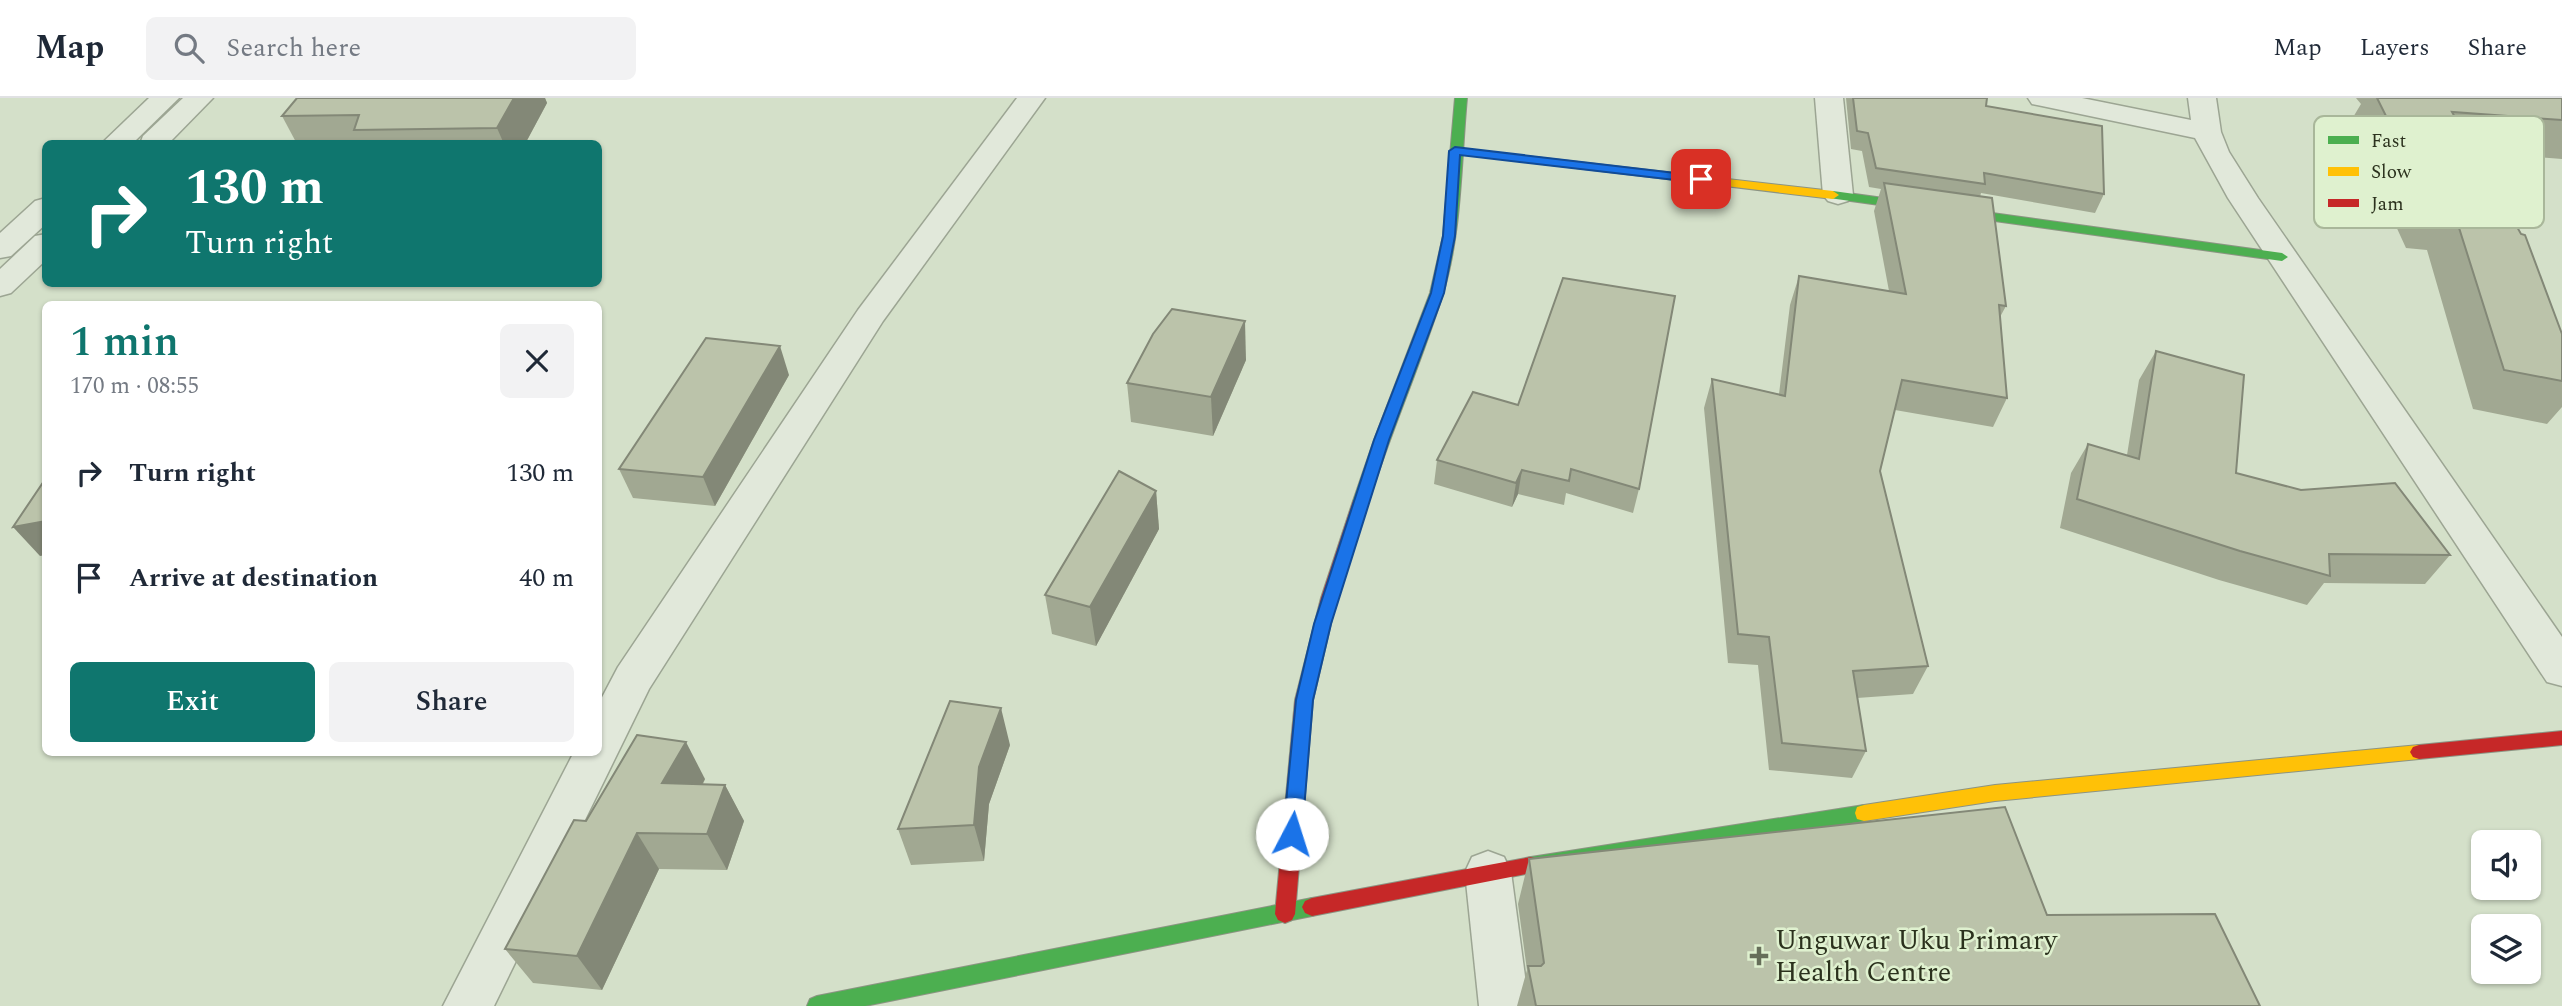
<!DOCTYPE html>
<meta charset="utf-8">
<style>
body{margin:0;font-family:Spectral,serif;background:#f2f2f3;color:#1f2937;height:100vh;display:flex;flex-direction:column;font-size:26px;white-space:nowrap}
*{box-sizing:border-box;margin:0}
p{font-size:23px;color:#747a83}
.icon{flex:none;width:38px;height:38px;fill:none;stroke:currentColor;stroke-width:2;stroke-linecap:round;stroke-linejoin:round}
.map{position:relative;flex:1;overflow:hidden}
.details{position:absolute;left:42px;top:203px;width:560px;height:455px;display:flex;flex-direction:column;background:#fff;border-radius:10px;box-shadow:0 2px 5px #0004}
.details>*{flex:none}
.banner{position:absolute;left:42px;top:42px;width:560px;height:147px;border-radius:10px;box-shadow:0 2px 5px #0004;background:#0f766e;color:#fff;overflow:hidden}
.buttons{position:absolute;left:2471px;top:732px;display:grid;gap:14px}
.buttons a{display:grid;place-items:center;width:70px;height:70px;border-radius:10px;background:#fff;box-shadow:0 2px 5px #0004;font-size:35px}
.pin{position:absolute;display:grid;place-items:center;width:60px;height:60px;color:#fff;margin:-30px;border-radius:14px;box-shadow:0 4px 10px #0006}
.me{position:absolute;width:77px;margin:-38px;rotate:5deg;stroke-linejoin:round;filter:drop-shadow(0 0 5px #0008)}
.turn{display:flex;align-items:center;gap:24px;height:147px;padding:0 28px;font-size:32px}
.turn .icon{width:91px;height:91px;stroke-width:2.5}
.turn b{display:block;font-size:49px;line-height:60px}
.round{display:grid;place-items:center;flex:none;width:74px;height:74px;border-radius:10px;background:#f2f2f3}
.overview{display:flex;align-items:center;justify-content:space-between;height:119px;padding:0 28px}
h1{font-size:42px;font-weight:600;line-height:52px;color:#0f766e}
.primary-button{display:flex;gap:14px;margin-top:auto;padding:14px 28px}
.primary-button a{flex:1;height:80px;border-radius:10px;background:#0f766e;color:#fff;font-size:28px;font-weight:600;line-height:80px;text-align:center}
.primary-button a+a{background:#f2f2f3;color:#1f2937}
ul{padding:0;list-style:none}
li{display:flex;align-items:center;gap:21px;height:105px;padding:0 28px}
li div{flex:1}
li b{display:block;font-size:26px}
li em{font-style:normal}
header{display:flex;align-items:center;gap:42px;box-sizing:border-box;height:98px;padding:0 35px;background:#fff;border-bottom:2px solid #e0e1e3}
header strong{font-size:33px}
nav{display:flex;gap:38px;margin-inline-start:auto;font-size:24px}
.search{width:490px;height:63px;background:#f2f2f3;display:flex;align-items:center;gap:18px;box-sizing:border-box;padding:0 24px;border-radius:10px;color:#747a83;font-size:26px}
.map>svg:first-child{display:block}
.lines{fill:none;stroke-linecap:round;stroke-linejoin:round}
.street-casing{stroke:#9ca593;stroke-width:3}
.fast-casing{stroke:#8c9483;stroke-width:2}
.slow-casing{stroke:#8c9483;stroke-width:2}
.jam-casing{stroke:#8c9483;stroke-width:2}
.street{fill:#e1e8da;fill-rule:evenodd}
.fast{fill:#4caf50;fill-rule:evenodd}
.slow{fill:#ffc107;fill-rule:evenodd}
.jam{fill:#c62828;fill-rule:evenodd}
.wall{fill:#a1a892}
.shaded-wall{fill:#838877}
.building{fill:#bbc3aa;stroke:#838877;stroke-width:2}
.route{fill:#1a73e8;stroke:#114b97;stroke-width:2}
.poi-dot{fill:#666e59;stroke:#dff1cf;stroke-width:2.5}
.labels{text-anchor:middle;dominant-baseline:central;stroke-width:5;stroke-linejoin:round;paint-order:stroke}
.near-poi-label{font-size:28px;fill:#2b311d;stroke:#dff1cf;text-anchor:start}
.key{fill:#dff1cf;stroke:#a9b79a;stroke-width:2}
.key-label{font-size:19px;fill:#2b311d}
</style>
<header>
<strong>Map</strong>
<div class="search"><svg class="icon" aria-label="search" viewBox="0 0 24 24"><circle cx="10" cy="10" r="6"/><path d="M15 15l6 6"/></svg>Search here</div>
<nav><a>Map</a><a>Layers</a><a>Share</a></nav>
</header>
<div class="map">
<svg width="2562" height="908" viewBox="0 0 2562 908">
<rect width="100%" height="100%" fill="#d4e0c9"/>
<g class="lines">
<defs>
<g id="street">
<path d="M149 0H179L132 46H101Z"/>
<path d="M183 0H213L168 46H140L143 38Z"/>
<path d="M1017 0H1045L883 223 649 591 494 908H443L574 654H598V607L618 569 858 212Z"/>
<path d="M1815 0H1843L1853 97 1848 103 1838 106 1828 103 1823 97Z"/>
<path d="M2028 0H2082L2191 22 2188 0H2216L2221 34 2229 54 2258 100 2562 539V588L2547 584 2228 100 2195 40 2042 8 2032 6Z"/>
<path d="M46 100V126L11 158 0 160V135L35 103Z"/>
<path d="M46 136V162L11 195 0 198V171L35 138Z"/>
<path d="M1488 753 1504 759 1511 774 1529 908H1479L1465 774 1472 759Z"/>
</g>
<g id="fast">
<path d="M1455 0H1467C1461 64 1462 134 1443 196 1421 266 1391 333 1369 403L1361 408 1353 403 1374 342 1430 195 1443 138Z"/>
<path d="M1833 93 2282 155 2288 159 2282 163 1829 100 1827 97Z"/>
<path d="M1864 707 1871 709 1873 715 1871 721 1864 723 1531 775 1524 773 1522 767 1524 761 1531 759Z"/>
<path d="M1312 800 1319 803 1322 809 1319 815 1312 818 865 908H807L810 901 817 898Z"/>
</g>
<g id="slow">
<path d="M1455 50 1833 93 1839 97 1833 101 1451 55V51Z"/>
<path d="M2419 647 2425 649 2428 654 2425 659 2419 661 1995 703 1864 723 1857 721 1855 715 1857 709 1864 707 1995 687Z"/>
</g>
<g id="jam">
<path d="M1361 398 1369 403 1337 500 1313 602 1295 816 1292 822 1285 825 1278 822 1275 816 1295 602 1321 500 1353 403Z"/>
<path d="M2562 633V647L2419 661 2413 659 2410 654 2413 649 2419 647Z"/>
<path d="M1531 759 1538 761 1540 767 1538 773 1531 775 1312 818 1305 815 1302 809 1305 803 1312 800Z"/>
</g>
</defs>
<use href="#street" class="street-casing"/>
<use href="#fast" class="fast-casing"/>
<use href="#slow" class="slow-casing"/>
<use href="#jam" class="jam-casing"/>
<use href="#street" class="street"/>
<use href="#fast" class="fast"/>
<use href="#slow" class="slow"/>
<use href="#jam" class="jam"/>
</g>
<g class="wall">
<path d="M297 0H545L547 5 525 46H297L282 18Z"/>
<path d="M1846 0H1987L1986 8 2104 96 2095 115 1981 95 1980 99 2006 208 2000 219 2007 300 1993 329 1895 312 1880 373 1928 568 1913 596 1857 600 1866 653 1852 680 1769 672 1758 567 1728 565 1704 310 1712 281 1779 296 1790 207 1799 178 1889 193 1874 113 1881 91 1869 89 1862 53 1851 51Z"/>
<path d="M2356 0H2562V61L2475 54 2562 236V309L2547 326 2473 311 2427 152 2406 150 2349 26 2361 6Z"/>
<path d="M2156 253 2236 375 2450 457 2425 486 2324 485 2307 507 2219 482 2060 430 2071 375 2088 346 2127 357 2139 282Z"/>
<path d="M1246 262 1213 338 1131 324 1127 285Z"/>
<path d="M789 277 715 408 633 400 619 371Z"/>
<path d="M1473 294 1639 391 1633 415 1566 395 1564 407 1518 396 1512 409 1434 386 1437 362Z"/>
<path d="M1156 393 1159 431 1096 548 1052 536 1045 497Z"/>
<path d="M1010 647 989 706 984 763 911 767 898 731Z"/>
<path d="M705 681 703 686 725 687 744 723 727 772 659 771 602 892 533 885 505 851 586 723Z"/>
<path d="M1529 761 2047 817 2260 908H1517L1527 872 1518 806Z"/>
</g>
<g class="shaded-wall">
<path d="M514 0H545L547 5 525 46H504L497 30Z"/>
<path d="M1245 223 1246 262 1213 338 1211 299Z"/>
<path d="M780 248 789 277 715 408 703 379Z"/>
<path d="M1522 372 1518 396 1512 409 1516 385Z"/>
<path d="M1156 393 1159 431 1096 548 1090 509Z"/>
<path d="M46 423V457L40 458 13 429Z"/>
<path d="M1001 610 1010 647 989 706 984 763 974 727 979 669Z"/>
<path d="M686 644 705 681 682 722 662 685Z"/>
<path d="M725 687 744 723 727 772 707 736Z"/>
<path d="M637 735 659 771 602 892 577 858Z"/>
</g>
<g class="building">
<path d="M297 0H514L497 30 354 32 359 17 282 18Z"/>
<path d="M1853 0H1987L1986 8 2102 28 2104 96 1984 75 1985 86 1876 70 1868 35 1857 33Z"/>
<path d="M2377 0H2562V22L2452 14 2521 136 2525 137 2562 236V283L2504 272 2454 114 2433 112Z"/>
<path d="M1884 85 1992 100 2006 208 1999 207 2007 300 1902 282 1880 373 1928 568 1853 573 1866 653 1782 645 1769 539 1738 536 1712 281 1785 298 1799 178 1906 196Z"/>
<path d="M1563 180 1675 198 1639 391 1571 371 1569 383 1522 372 1516 385 1437 362 1473 294 1518 307Z"/>
<path d="M1172 211 1245 223 1211 299 1127 285 1153 236Z"/>
<path d="M706 240 780 248 703 379 619 371Z"/>
<path d="M2156 253 2244 277 2236 375 2301 392 2395 385 2450 457 2329 456 2330 478 2240 453 2077 401 2088 346 2139 361Z"/>
<path d="M1119 373 1156 393 1090 509 1045 497Z"/>
<path d="M46 380V423L13 429Z"/>
<path d="M950 603 1001 610 979 669 974 727 898 731Z"/>
<path d="M637 637 686 644 662 685 725 687 707 736 637 735 577 858 505 851 574 722 586 723Z"/>
<path d="M2005 709 2047 817 2215 816 2260 908H1536L1528 868H1541L1544 865 1529 761Z"/>
</g>
<path class="route" d="M1455 49 1701 78 1707 81 1701 85 1460 57 1455 138 1444 195 1389 342 1331 526 1313 602 1302 736 1299 741 1292 744 1286 741 1283 736 1296 602 1314 526 1374 342 1431 195 1443 138 1449 53Z"/>
<path class="poi-dot" d="M1755.5 847.5h7v7h7v7h-7v7h-7v-7h-7v-7h7z"/>
<g class="labels">
<g class="near-poi-label">
<text x="1775" y="842">Unguwar Uku Primary<tspan x="1775" dy="32">Health Centre</tspan></text>
</g>
</g>
<rect x="2314" y="18" width="230" height="112" rx="10" class="key"/>
<rect x="2328" y="38" width="31" height="8" fill="#4caf50"/>
<rect x="2328" y="69" width="31" height="9" fill="#ffc107"/>
<rect x="2328" y="101" width="31" height="8" fill="#c62828"/>
<g class="key-label">
<text x="2371" y="49">Fast</text>
<text x="2371" y="80">Slow</text>
<text x="2371" y="112">Jam</text>
</g>
</svg>
<div class="buttons">
<a><svg class="icon" aria-label="sound" viewBox="0 0 24 24"><path d="M4 9h4l5-4v14l-5-4H4zM17 9q2 3 0 6"/></svg></a>
<a><svg class="icon" aria-label="layers" viewBox="0 0 24 24"><path d="M12 4l9 5-9 5-9-5zM3 14l9 5 9-5"/></svg></a>
</div>
<div class="pin" style="left:1701px;top:81px;background:#d93025"><svg class="icon" aria-label="arrive" viewBox="0 0 24 24"><path d="M6 21V4h12l-3 4 3 4H6"/></svg></div>
<svg class="me" style="left:1292px;top:736px" viewBox="-20 -20 40 40"><circle r="19" fill="#fff"/><path d="M0-13L10 11 0 6-10 11z" fill="#1a73e8"/></svg>
<div class="banner">
<div class="turn"><svg class="icon" aria-label="right" viewBox="0 0 24 24"><path d="M7 20v-9h11M14 6l5 5-5 5"/></svg><div><b>130 m</b>Turn right</div></div>
</div>
<section class="details">
<div class="overview"><div><h1>1 min</h1><p>170 m · 08:55</p></div><a class="round"><svg class="icon" aria-label="close" viewBox="0 0 24 24"><path d="M6 6l12 12M18 6L6 18"/></svg></a></div>
<ul>
<li><svg class="icon" aria-label="right" viewBox="0 0 24 24"><path d="M7 20v-9h11M14 6l5 5-5 5"/></svg><div><b>Turn right</b></div><em>130 m</em></li>
<li><svg class="icon" aria-label="arrive" viewBox="0 0 24 24"><path d="M6 21V4h12l-3 4 3 4H6"/></svg><div><b>Arrive at destination</b></div><em>40 m</em></li>
</ul>
<div class="primary-button"><a>Exit</a><a>Share</a></div>
</section>
</div>
